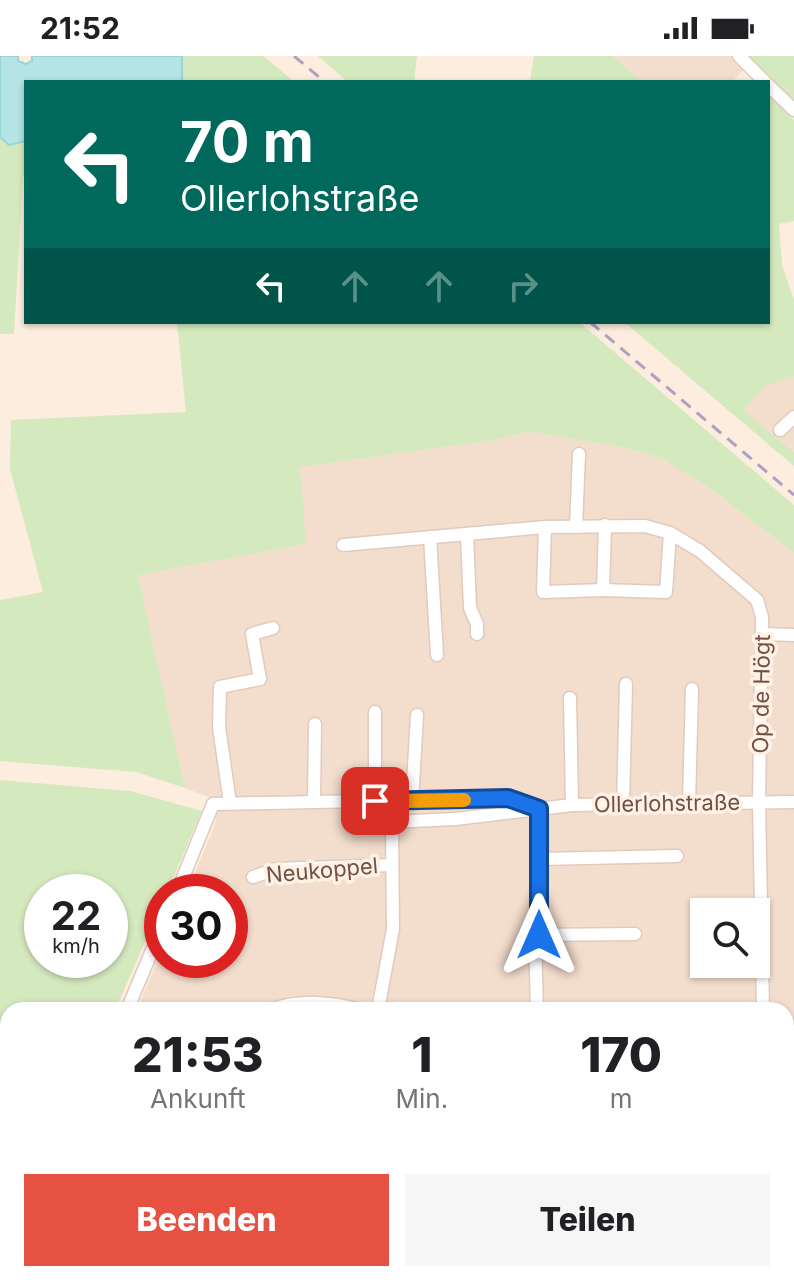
<!DOCTYPE html>
<html lang="de">
<meta charset="utf-8">
<style>
body{margin:0;font-family:Inter,sans-serif;background:#f6f6f6;color:#202124;height:100vh;display:flex;flex-direction:column;font-size:30px;white-space:nowrap}
*{box-sizing:border-box;margin:0}
p{font-size:26px;color:#757577}
.icon{flex:none;width:44px;height:44px;fill:none;stroke:currentColor;stroke-width:2;stroke-linecap:round;stroke-linejoin:round}
.map{position:relative;flex:1;overflow:hidden}
.details{position:absolute;left:0px;top:946px;width:794px;height:280px;display:flex;flex-direction:column;background:#fff;border-radius:24px 24px 0 0;box-shadow:0 2px 6px #0004}
.details>*{flex:none}
.guide{position:absolute;left:24px;top:24px;width:746px;height:244px;border-radius:0px;box-shadow:0 2px 6px #0004;background:#00695c;color:#fff;overflow:hidden}
.fabs{position:absolute;left:690px;top:842px;display:grid;gap:16px}
.fabs a{display:grid;place-items:center;width:80px;height:80px;border-radius:0px;background:#fff;box-shadow:0 2px 6px #0004;font-size:40px}
.speed{position:absolute;left:24px;top:818px;display:flex;gap:16px;font-size:40px;font-weight:700;text-align:center}
.speed>*{display:grid;place-content:center;width:104px;height:104px;border-radius:50%;background:#fff;box-shadow:0 2px 6px #0004;line-height:1}
.speed small{font-size:20px;font-weight:400}
.speed .limit{border:12px solid #d22;background:#fff;color:#111}
.pin{position:absolute;display:grid;place-items:center;width:68px;height:68px;color:#fff;margin:-34px;border-radius:16px;box-shadow:0 4px 12px #0006}
.me{position:absolute;width:88px;margin:-44px;rotate:0deg;stroke-linejoin:round;filter:drop-shadow(0 0 6px #0008)}
.turn{display:flex;align-items:center;gap:28px;height:168px;padding:0 24px;font-size:36px}
.turn .icon{width:104px;height:104px;stroke-width:2.5}
.turn b{display:block;font-size:56px;line-height:68px}
.lanes{display:flex;align-items:center;height:76px;padding:0 24px;background:#0003;justify-content:center;gap:40px;direction:ltr}
.lanes .off{opacity:.35}
.eta{display:flex;justify-content:space-evenly;align-items:center;height:136px;text-align:center}
.eta b{font-size:48px;font-weight:800;line-height:56px}
.primary-button{display:flex;gap:16px;margin-top:auto;padding:16px 24px}
.primary-button a{flex:1;height:92px;border-radius:0px;background:#e75142;color:#fff;font-size:32px;font-weight:800;line-height:92px;text-align:center}
.primary-button a+a{background:#f6f6f6;color:#202124}
.status{display:flex;justify-content:space-between;align-items:center;height:56px;padding:0 40px;background:#fff;direction:ltr}
.status svg{height:22px;fill:currentColor}
.map>svg:first-child{display:block}
.residential{fill:#f3ddcd;fill-rule:evenodd}
.green{fill:#d5e9be;fill-rule:evenodd}
.water{fill:#b4e4e5;stroke:#9ad5d6;stroke-width:2}
.lines{fill:none;stroke-linecap:round;stroke-linejoin:round}
.stream{stroke:#9ad5d6;stroke-width:3}
.minor-casing{stroke:#e1cabe;stroke-width:15}
.minor{stroke:#fff;stroke-width:12}
.rail{stroke:#ae9fc4;stroke-width:3;stroke-dasharray:12 8;stroke-linecap:butt}
.route-casing{stroke:#114b97;stroke-width:20}
.route{stroke:#1a73e8;stroke-width:14}
.slow{stroke:#f59e0b;stroke-width:14}
.labels{text-anchor:middle;dominant-baseline:central;stroke-width:7;stroke-linejoin:round;paint-order:stroke}
.street-label{font-size:22px;fill:#715047;stroke:#fff1e4}
</style>
<div class="status"><b>21:52</b><svg viewBox="0 0 49 12"><path d="M0 12V9h3v3zM5 12V6h3v6zM10 12V3h3v9zM15 12V0h3v12zM26 1h20v11H26zM47 4h2v5h-2z"/></svg></div>
<div class="map">
<svg width="794" height="1226" viewBox="0 0 794 1226">
<rect width="100%" height="100%" fill="#fcedde"/>
<g class="residential">
<path d="M612 0H732L745 12 732 26H642Z"/>
<path d="M794 321V396L743 355 763 331Z"/>
<path d="M530 376 626 392 661 402 715 436 794 497V1226H47L49 1218H786V954H137L162 894V904H230V836H187L216 766 214 743 185 732 138 519 305 488 300 411 489 385ZM704 856H756V908H704Z"/>
</g>
<g class="green">
<path d="M182 0H263L295 26H182Z"/>
<path d="M318 0H417L414 26H348Z"/>
<path d="M534 0H612L642 26H530Z"/>
<path d="M748 0H794V44Z"/>
<path d="M768 37 794 64V165L779 168 782 209 794 244V321L763 331 744 355 794 396V410L624 266H768Z"/>
<path d="M0 81 9 89 26 85V118L23 121 14 278H0Z"/>
<path d="M177 266H579L794 449V497L715 436 661 402 626 392 530 376 489 385 300 411 306 488 138 519 185 732 136 716 0 705V544L43 536 10 413 11 364 186 356Z"/>
<path d="M0 724 130 735 202 755 167 836H162V847L115 954H8V1218H26L24 1226H0ZM42 836H110V904H42Z"/>
</g>
<path class="water" d="M0 0H18V5L26 8 32 5V0H182V26H26V85L9 89 0 81Z"/>
<g class="lines">
<path class="stream" d="M651 1218 654 1226"/>
<defs>
<g id="minor">
<path d="M739 0 765 26"/>
<path d="M768 29 794 54"/>
<path d="M780 374 794 361"/>
<path d="M605 469 603 534 666 536 670 477"/>
<path d="M545 471 543 536 603 534"/>
<path d="M576 471 579 398"/>
<path d="M467 478 470 552 477 568V578"/>
<path d="M430 481 437 599"/>
<path d="M343 489 545 471 645 470 670 477 700 495 757 544 762 561 759 746 763 954"/>
<path d="M762 578 794 579"/>
<path d="M570 642 572 749"/>
<path d="M375 656V745"/>
<path d="M412 745 417 659"/>
<path d="M314 746 315 668"/>
<path d="M230 747 219 671 220 631 260 623 252 578 273 572"/>
<path d="M689 747 692 633"/>
<path d="M623 748 626 628"/>
<path d="M539 753V879L635 878"/>
<path d="M539 803 677 800"/>
<path d="M253 821 276 813 392 809"/>
<path d="M177 836 213 748 508 742 533 751"/>
<path d="M127 954 162 871"/>
<path d="M269 954C302 943 330 946 362 954"/>
<path d="M378 954 393 873 392 766 455 763 572 749 794 746"/>
<path d="M537 954 535 882 539 879"/>
<path d="M786 1090 794 1089"/>
<path d="M786 1183H794"/>
<path d="M351 1218 352 1226"/>
<path d="M518 1218 521 1226"/>
<path d="M764 1218 765 1226"/>
<path d="M36 1226 38 1218"/>
<path d="M150 1226 151 1218"/>
<path d="M548 1226 552 1218"/>
</g>
</defs>
<use href="#minor" class="minor-casing"/>
<use href="#minor" class="minor"/>
<g class="rail">
<path d="M294 0 325 26"/>
<path d="M590 266 794 439"/>
</g>
</g>
<g class="lines">
<defs>
<path id="route" d="M375 745 508 742 539 753V879"/>
</defs>
<use href="#route" class="route-casing"/>
<use href="#route" class="route"/>
<path class="slow" d="M406 745 464 744"/>
</g>
<g class="labels">
<g class="street-label">
<text transform="translate(761 638) rotate(-89)">Op de Högt</text>
<text transform="translate(667 747) rotate(-1)">Ollerlohstraße</text>
<text transform="translate(322 814) rotate(-5)">Neukoppel</text>
</g>
</g>
</svg>
<div class="fabs">
<a><svg class="icon" aria-label="search" viewBox="0 0 24 24"><circle cx="10" cy="10" r="6"/><path d="M15 15l6 6"/></svg></a>
</div>
<div class="speed"><div>22<small>km/h</small></div><div class="limit">30</div></div>
<div class="pin" style="left:375px;top:745px;background:#d93025"><svg class="icon" aria-label="arrive" viewBox="0 0 24 24"><path d="M6 21V4h12l-3 4 3 4H6"/></svg></div>
<svg class="me" style="left:539px;top:879px" viewBox="-20 -20 40 40"><path d="M0-17L14 15 0 8-14 15z" fill="#1a73e8" stroke="#fff" stroke-width="4"/></svg>
<div class="guide">
<div class="turn"><svg class="icon" aria-label="left" viewBox="0 0 24 24"><path d="M17 20v-9H6M10 6l-5 5 5 5"/></svg><div><b>70 m</b>Ollerlohstraße</div></div>
<div class="lanes"><svg class="icon" aria-label="left" viewBox="0 0 24 24"><path d="M17 20v-9H6M10 6l-5 5 5 5"/></svg><svg class="icon off" aria-label="ahead" viewBox="0 0 24 24"><path d="M12 20V5M6 11l6-6 6 6"/></svg><svg class="icon off" aria-label="ahead" viewBox="0 0 24 24"><path d="M12 20V5M6 11l6-6 6 6"/></svg><svg class="icon off" aria-label="right" viewBox="0 0 24 24"><path d="M7 20v-9h11M14 6l5 5-5 5"/></svg></div>
</div>
<section class="details">
<div class="eta">
<div><b>21:53</b><p>Ankunft</p></div>
<div><b>1</b><p>Min.</p></div>
<div><b>170</b><p>m</p></div>
</div>
<div class="primary-button"><a>Beenden</a><a>Teilen</a></div>
</section>
</div>
